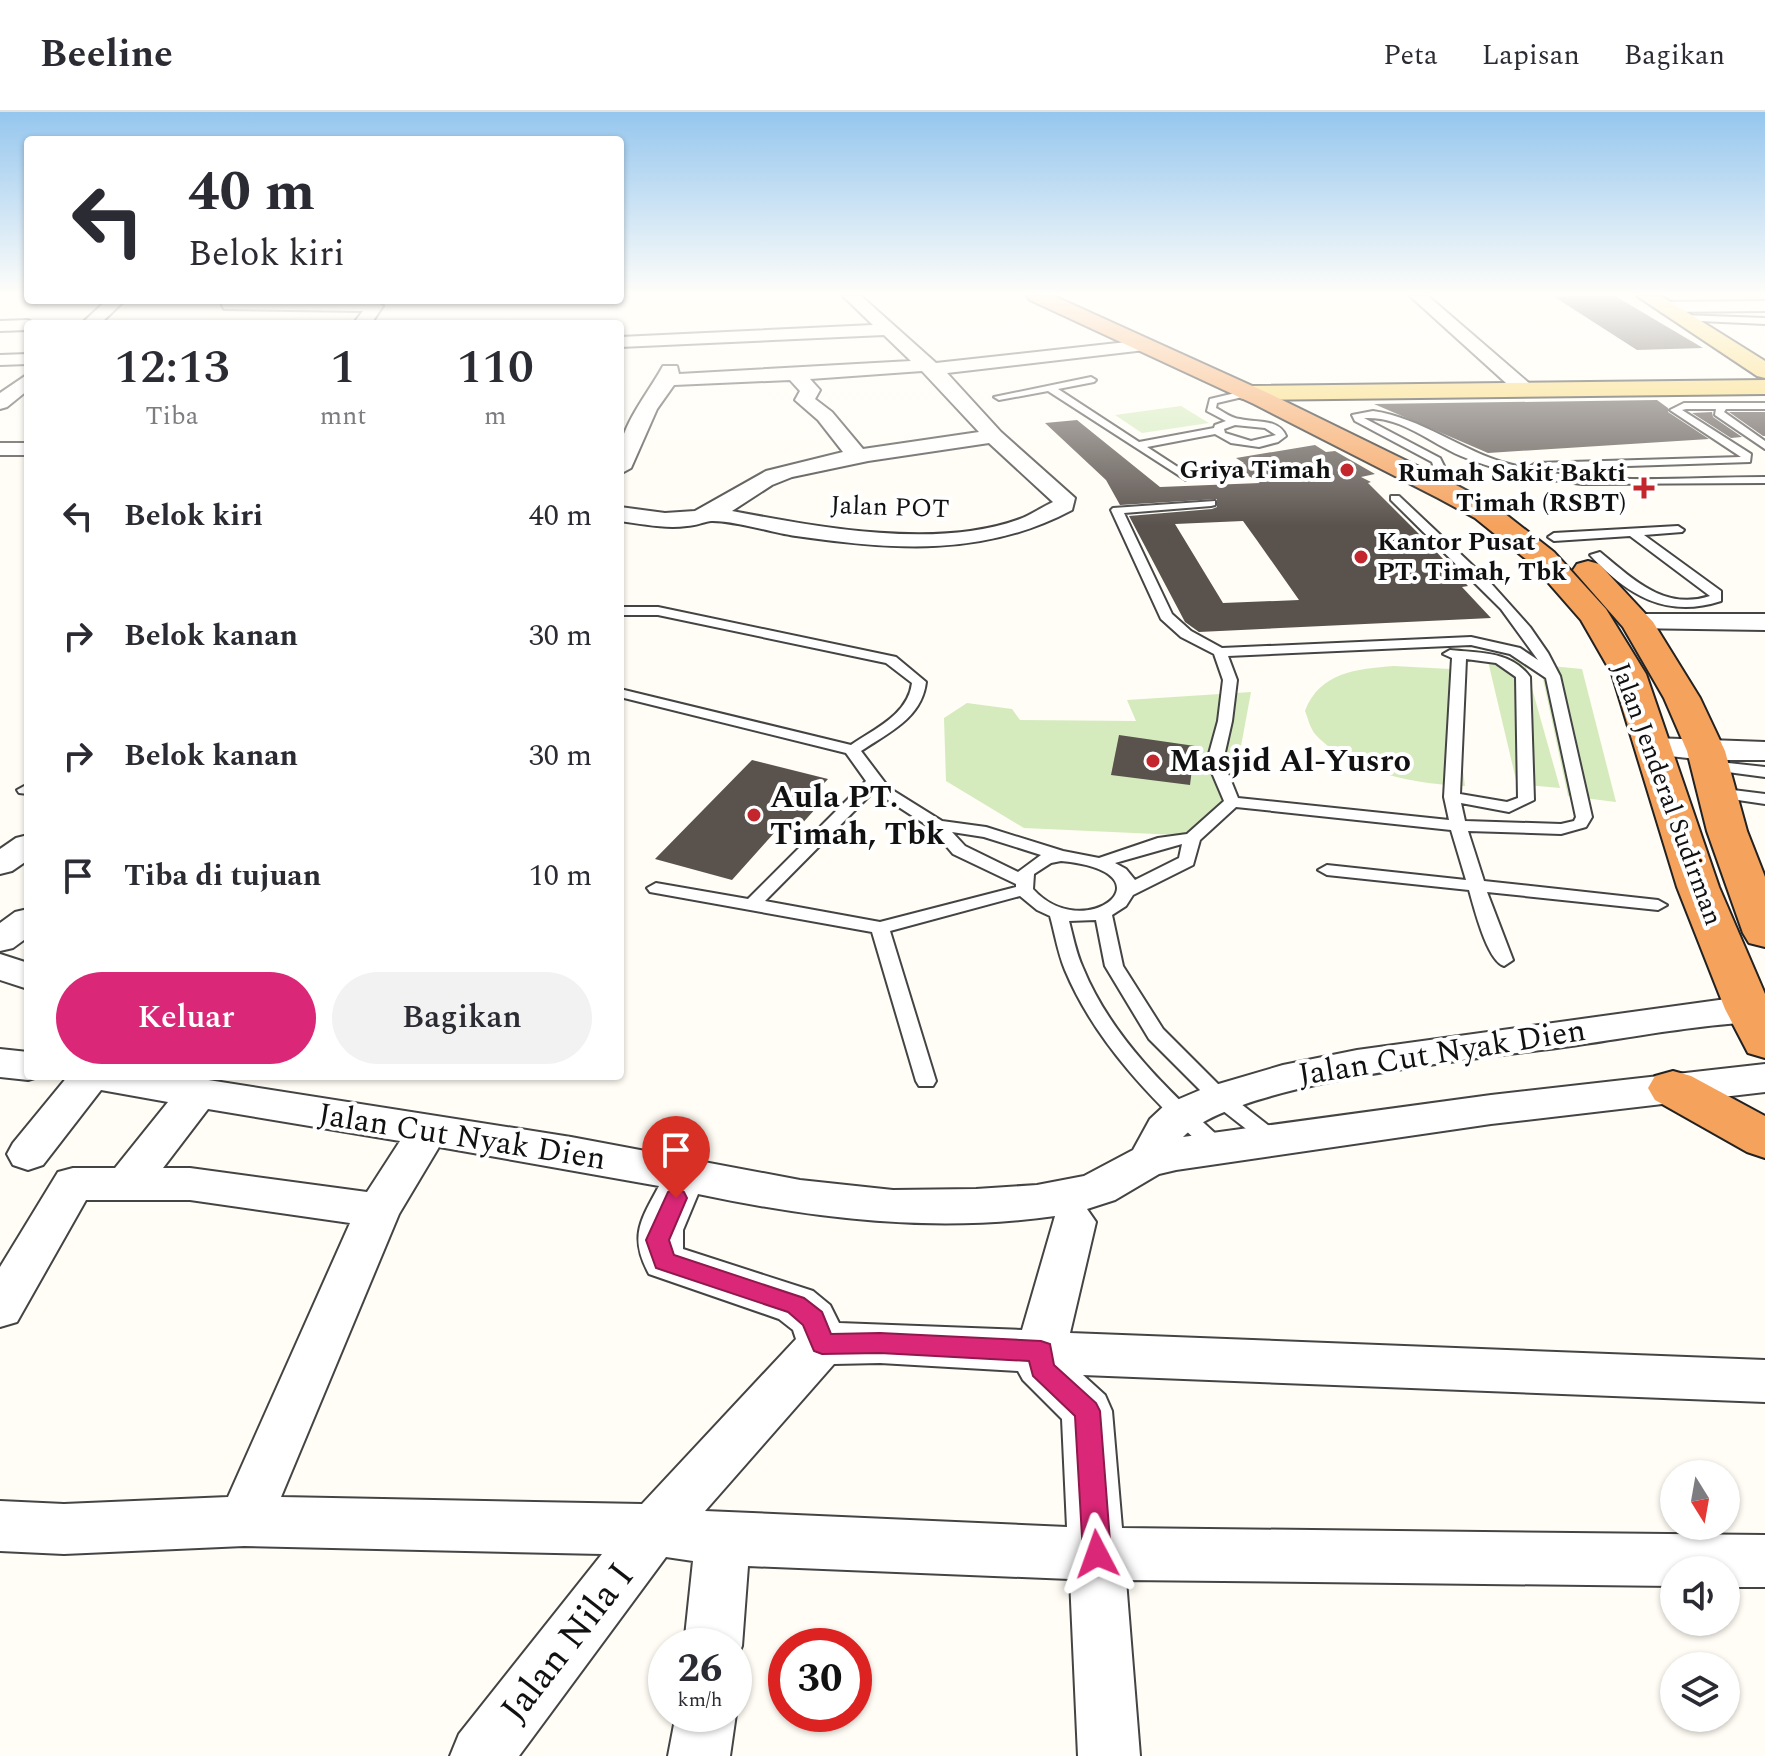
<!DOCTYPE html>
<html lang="id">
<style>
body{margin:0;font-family:Spectral,serif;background:#f2f2f3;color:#2b2b33;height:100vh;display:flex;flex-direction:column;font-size:30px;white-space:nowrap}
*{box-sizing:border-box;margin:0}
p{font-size:26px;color:#7c7c81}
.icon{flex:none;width:44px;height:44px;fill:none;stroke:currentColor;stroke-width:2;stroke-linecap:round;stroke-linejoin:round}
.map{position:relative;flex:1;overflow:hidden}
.sheet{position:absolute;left:24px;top:208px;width:600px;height:760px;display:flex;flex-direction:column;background:#fff;border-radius:8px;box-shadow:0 2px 6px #0004}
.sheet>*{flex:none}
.banner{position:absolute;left:24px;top:24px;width:600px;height:168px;border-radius:8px;box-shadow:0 2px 6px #0004;background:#fff;color:#2b2b33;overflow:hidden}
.needle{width:52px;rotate:169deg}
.tools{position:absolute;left:1660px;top:1348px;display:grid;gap:16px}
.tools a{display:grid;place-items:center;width:80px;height:80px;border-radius:50%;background:#fff;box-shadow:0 2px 6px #0004;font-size:40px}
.speed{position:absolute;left:648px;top:1516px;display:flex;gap:16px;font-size:40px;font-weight:700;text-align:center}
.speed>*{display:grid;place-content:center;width:104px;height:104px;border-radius:50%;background:#fff;box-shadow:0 2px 6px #0004;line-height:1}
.speed small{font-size:20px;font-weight:400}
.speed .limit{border:12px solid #d22;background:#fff;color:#111}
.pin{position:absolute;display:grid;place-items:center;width:68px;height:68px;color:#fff;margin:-82px -34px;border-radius:50% 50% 50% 0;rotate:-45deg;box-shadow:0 0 8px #0007}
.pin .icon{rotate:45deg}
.me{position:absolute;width:88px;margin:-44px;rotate:356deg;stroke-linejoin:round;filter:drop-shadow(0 0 6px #0008)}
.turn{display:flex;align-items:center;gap:28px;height:168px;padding:0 32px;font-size:36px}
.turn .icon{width:104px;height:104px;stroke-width:2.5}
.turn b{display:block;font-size:56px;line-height:68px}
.eta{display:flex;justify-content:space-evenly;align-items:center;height:136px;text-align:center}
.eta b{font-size:48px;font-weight:600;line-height:56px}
.primary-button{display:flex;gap:16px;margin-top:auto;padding:16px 32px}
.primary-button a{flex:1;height:92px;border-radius:48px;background:#db2777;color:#fff;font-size:32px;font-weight:600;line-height:92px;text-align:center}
.primary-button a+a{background:#f2f2f3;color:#2b2b33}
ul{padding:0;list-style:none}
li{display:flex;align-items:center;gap:24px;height:120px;padding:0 32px}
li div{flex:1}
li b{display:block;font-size:30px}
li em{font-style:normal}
header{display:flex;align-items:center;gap:48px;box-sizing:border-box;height:112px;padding:0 40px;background:#fff;border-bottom:2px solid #e1e1e2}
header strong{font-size:38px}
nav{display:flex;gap:44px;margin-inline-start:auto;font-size:28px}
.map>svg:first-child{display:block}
.green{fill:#d5ebbd}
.building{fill:#5a524d;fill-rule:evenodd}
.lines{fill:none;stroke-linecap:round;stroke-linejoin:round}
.lane-casing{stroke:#444;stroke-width:4}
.street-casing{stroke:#444;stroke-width:4}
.primary-casing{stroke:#222;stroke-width:4}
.highway-casing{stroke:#222;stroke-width:4}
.lane{fill:#fff;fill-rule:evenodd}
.street{fill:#fff;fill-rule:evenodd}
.primary{fill:#f9d66b;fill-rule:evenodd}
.highway{fill:#f5a25d;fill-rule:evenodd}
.route{fill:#db2777;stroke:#8e194d;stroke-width:2}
.poi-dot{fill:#c4262e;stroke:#fff;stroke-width:3}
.labels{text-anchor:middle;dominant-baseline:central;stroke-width:8;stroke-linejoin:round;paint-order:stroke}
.far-poi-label{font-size:26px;font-weight:bold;fill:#111;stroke:#fff;text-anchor:end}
.far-street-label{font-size:26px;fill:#111;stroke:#fff}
.poi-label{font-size:32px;font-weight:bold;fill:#111;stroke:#fff;text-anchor:start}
.street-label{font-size:32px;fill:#111;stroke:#fff}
.near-street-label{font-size:38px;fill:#111;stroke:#fff}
</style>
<header>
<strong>Beeline</strong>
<nav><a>Peta</a><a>Lapisan</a><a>Bagikan</a></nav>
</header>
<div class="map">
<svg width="1765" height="1644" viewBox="0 0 1765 1644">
<rect width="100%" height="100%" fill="#fffdf5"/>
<g class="green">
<path d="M1181 294 1209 311 1142 321 1115 303Z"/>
<path d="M1487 545 1524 548 1560 676 1517 672Z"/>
<path d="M1540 553 1582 557 1616 690 1568 684Z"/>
<path d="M1394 554 1450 557 1465 674C1415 672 1351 661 1315 622 1310 616 1308 606 1305 599 1320 560 1356 557 1394 554Z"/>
<path d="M1251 580 1232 683 1200 724 1024 716 946 669 944 606 967 591 1012 597 1020 608 1136 609 1127 588Z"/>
</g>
<g class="building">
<path d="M1553 184H1615L1703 236 1637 238Z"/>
<path d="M1657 288 1668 296V300L1709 327 1488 341 1374 292Z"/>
<path d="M1712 300 1713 305 1742 325 1731 326 1692 301Z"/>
<path d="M1729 300H1765V324H1763Z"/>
<path d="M1077 308 1160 375 1260 371 1231 353 1244 351 1236 346 1315 333 1326 340 1335 339 1375 362 1361 365 1371 370 1368 371 1431 434 1468 474 1462 475 1491 506 1199 520 1185 510 1129 404 1212 397 1217 395V387L1120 393 1106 368 1045 311ZM1243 409 1256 427 1299 488 1223 491 1175 412Z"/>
<path d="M1119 623 1195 634 1190 673 1111 663Z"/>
<path d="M752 648 828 667 805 692 817 695 799 715 783 711 732 768 655 747Z"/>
</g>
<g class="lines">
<defs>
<g id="lane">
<path d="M1682 203 1765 206V212L1679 208Z"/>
<path d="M1091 265 1096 268 1094 270 1058 277 1139 330 1214 316 1215 313 1226 309 1207 299 1210 287 1248 278 1251 279V283L1217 291 1216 296C1224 300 1231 306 1240 307 1255 311 1279 306 1286 324L1278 330 1259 335 1231 331 1215 322 1147 335 1190 363 1191 365 1186 368 1048 279 999 288 994 285ZM1235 313 1265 316 1276 323 1251 329 1225 321 1224 317Z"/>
<path d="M1684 291H1765V297H1726L1724 300 1765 329V337L1715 303 1716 297H1686L1682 298 1751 342 1750 350 1536 357 1531 354 1536 351 1741 345 1670 298Z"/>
<path d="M1373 299C1422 306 1461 339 1509 352 1591 375 1681 365 1765 365V371L1582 372C1541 367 1499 360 1461 344 1429 330 1401 304 1364 306L1440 346 1444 354 1433 362 1428 359 1433 353 1432 350 1355 309 1352 303Z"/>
<path d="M1391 384H1399L1487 467 1530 515 1548 541 1560 564 1592 705 1586 715 1561 722 1468 719 1484 769 1658 788 1667 793 1658 798 1487 780 1513 848 1504 854C1487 849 1474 795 1469 778L1327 763 1318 758 1327 753 1466 768 1451 718 1236 695 1200 728 1193 753 1133 783 1126 794 1112 803 1123 854 1163 917 1227 981 1282 1024 1286 1029 1282 1034H1268L1213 991 1149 927 1105 854 1096 808 1069 809C1073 824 1076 841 1083 856 1111 925 1171 982 1226 1031L1229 1036 1226 1041 1218 1044 1210 1041C1153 989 1095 930 1065 858 1058 841 1055 822 1050 804L1037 798 1020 784 890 819 936 969 933 974H919L916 969 872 820 650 780 647 776 656 771 748 787 866 669 846 641 620 585V577L851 633C874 617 908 603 912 571L886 551 658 503H620V495H658L896 545 926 570C922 606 888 621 861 639L889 676 942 709 986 715 1063 739 1099 746 1158 726 1187 722 1224 689 1207 649 1218 609 1223 568 1214 542 1181 525 1161 507 1111 398 1113 396 1215 389V393L1211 394 1124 401 1172 502 1191 519 1222 536 1471 525 1520 536 1538 548 1501 497 1391 388ZM1471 533 1510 542 1546 566 1576 705 1574 709 1561 712 1465 709 1461 691 1509 700 1534 688 1530 565C1511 539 1480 541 1450 538L1443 542 1452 546 1444 685 1449 708 1238 686 1223 649 1232 609 1237 568 1228 544ZM1466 547 1496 551 1516 565 1518 686 1507 690 1460 682ZM874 679 931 716 953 742 1016 772V775L880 810 765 789ZM952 720 984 725 1041 743 1018 760 965 734ZM1182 732 1179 746 1135 768 1126 757 1115 751ZM1061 749C1177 760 1085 835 1033 777L1034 762 1051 751Z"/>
<path d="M1678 414 1684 418 1682 420 1644 423 1721 479V489C1666 507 1627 483 1590 443L1600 440C1633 467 1664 499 1710 484L1630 424 1554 429 1548 425 1554 421Z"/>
<path d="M1710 649 1765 655V665L1705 657 1702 654 1705 651Z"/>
<path d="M28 672V682L19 681 17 678Z"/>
<path d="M1717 676 1765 682V692L1711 684 1709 681Z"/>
</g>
<g id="street">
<path d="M843 184H861L936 251 1145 228 1154 233 1145 238 947 261 1001 320 1075 386 1072 398C984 445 892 438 796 424 774 421 732 408 711 409 703 410 695 414 687 414 665 417 642 412 620 409V395L665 401 695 399 766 359 843 340 818 308 795 288 800 279 790 268 674 273 657 297 631 356 620 362C620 353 618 340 621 331 629 303 650 278 663 254H677L679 262 911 249 884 223 620 235V225L873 213ZM922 259 979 320 863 337 832 300 815 287 820 278 810 267ZM989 331 1053 390C1042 395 1031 403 1020 407 936 438 818 415 732 399L772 373 792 365 868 349Z"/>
<path d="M1410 184H1428L1530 272 1533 276 1530 280H1516Z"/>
<path d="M107 188H125L100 212H81Z"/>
<path d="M230 188 375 189 383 194 371 212H353L363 199 224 197 222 193 224 189Z"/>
<path d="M1765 189V199L1664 200 1656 195 1664 190Z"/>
<path d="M28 208 36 212H28V218L0 219V209Z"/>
<path d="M28 242V252L0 253V243Z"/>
<path d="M28 262V278L7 295 0 297V281Z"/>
<rect x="0" y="331" width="28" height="12"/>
<path d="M1637 502H1765V518L1628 516 1624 510 1628 504Z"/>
<path d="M1653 626 1765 630V648H1706L1642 641 1638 635 1642 629Z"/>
<path d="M28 723V748L12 759 0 762V737L16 726Z"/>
<path d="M28 797V825L13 836 0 839V811L15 800Z"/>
<path d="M0 842 28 851V877L0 868Z"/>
<path d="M1748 884 1765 886V912C1741 909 1717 913 1692 916 1652 921 1612 928 1571 934 1487 946 1238 969 1183 1025L1491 983 1765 952V980L1491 1012 1176 1058 1159 1062 1115 1088 1087 1097 1096 1110 1070 1221 1765 1248V1290L1083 1263 1105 1283 1112 1299 1122 1416 1765 1423V1475H1726V1458H1674V1474L1126 1468 1140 1644H1078L1070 1467 748 1454 742 1534 734 1553V1534H684L693 1449 666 1445 519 1644H450L459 1622 602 1442 244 1434 64 1442 0 1439V1389L64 1392 228 1385 350 1111 190 1088H86L17 1210 0 1215V1155L58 1060 73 1056H115L168 990 101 978 43 1053 28 1058 13 1053 7 1042 13 1031 68 964H183L571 1025 800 1068 893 1078 976 1077 1037 1073 1084 1064 1133 1038 1150 1007 1165 993 1205 976 1283 953 1357 938ZM208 997 400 1029 367 1080 190 1056H163ZM439 1035 659 1074C640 1109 629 1125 649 1162L779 1207 793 1218 796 1227 642 1392 281 1385 399 1102ZM698 1082C817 1107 934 1121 1055 1104L1022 1218 839 1211 830 1193 813 1179 683 1137V1118ZM880 1251 1018 1259 1023 1268 1062 1307 1067 1415 705 1399 834 1252Z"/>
<path d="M0 937 28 940V964H41L28 968 0 965Z"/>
<path d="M734 1597 736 1602 730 1644H668L676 1602H734Z"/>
</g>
<g id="primary">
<path d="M1637 184H1661L1765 249V266L1757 264Z"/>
<path d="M1765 268V282L1248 288 1240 286 1236 281 1240 276 1248 274Z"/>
</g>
<g id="highway">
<path d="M1027 184H1054L1270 282 1458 374 1495 394 1554 440 1606 497 1646 562 1719 775 1765 882V946L1748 941 1725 897 1677 775 1612 562 1581 508 1532 452 1475 406 1438 386 1254 292 1030 188Z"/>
<path d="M1588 449 1599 452 1653 510 1700 586 1725 639 1747 719 1765 765V835L1749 831 1743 821 1707 719 1687 639 1664 586 1623 515 1573 458 1577 452Z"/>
<path d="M1673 959 1691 964 1765 1004V1046L1747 1040 1655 988 1648 976 1655 964Z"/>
</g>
</defs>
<use href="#lane" class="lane-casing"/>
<use href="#street" class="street-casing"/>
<use href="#primary" class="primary-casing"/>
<use href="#highway" class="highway-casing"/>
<use href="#lane" class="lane"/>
<use href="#street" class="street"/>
<use href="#primary" class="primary"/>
<use href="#highway" class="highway"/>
</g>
<linearGradient id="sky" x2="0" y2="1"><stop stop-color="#95c6ee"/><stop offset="0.44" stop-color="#fffefa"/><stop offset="1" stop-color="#fffefa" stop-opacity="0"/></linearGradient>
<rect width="1765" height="414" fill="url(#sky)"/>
<path class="route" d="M676 1077 684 1080 687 1086 669 1128 674 1143 804 1186 822 1200 831 1222 880 1221 1041 1229 1050 1232 1054 1253 1096 1291 1100 1299 1111 1442 1107 1451 1097 1455 1088 1451 1083 1442 1075 1304 1033 1264 1029 1249 880 1241 822 1242 814 1239 803 1213 788 1200 656 1156 646 1128 668 1080Z"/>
<g class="poi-dot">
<circle cx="1347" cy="358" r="8"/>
<path d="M1640 364h8v8h8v8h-8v8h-8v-8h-8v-8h8z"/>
<circle cx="1361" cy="445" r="8"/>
<circle cx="1153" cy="649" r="8"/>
<circle cx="754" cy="703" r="8"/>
</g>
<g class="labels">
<g class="far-poi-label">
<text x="1331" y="358">Griya Timah</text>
<text x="1626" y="361">Rumah Sakit Bakti<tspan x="1626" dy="30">Timah (RSBT)</tspan></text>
<text x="1377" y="430" text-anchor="start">Kantor Pusat<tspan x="1377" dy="30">PT. Timah, Tbk</tspan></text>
</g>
<g class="far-street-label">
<text transform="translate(890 395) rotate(2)">Jalan POT</text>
<text transform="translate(1667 682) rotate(70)">Jalan Jenderal Sudirman</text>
</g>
<g class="poi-label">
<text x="1169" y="649">Masjid Al-Yusro</text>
<text x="770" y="685">Aula PT.<tspan x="770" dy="37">Timah, Tbk</tspan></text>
</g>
<g class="street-label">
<text transform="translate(1442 941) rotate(-9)">Jalan Cut Nyak Dien</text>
<text transform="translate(462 1025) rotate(9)">Jalan Cut Nyak Dien</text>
</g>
<g class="near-street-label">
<text transform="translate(568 1531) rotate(-52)">Jalan Nila I</text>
</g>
</g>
</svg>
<div class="tools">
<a><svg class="needle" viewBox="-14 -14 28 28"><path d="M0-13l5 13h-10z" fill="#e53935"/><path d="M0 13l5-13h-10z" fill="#7c7c81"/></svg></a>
<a><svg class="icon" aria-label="sound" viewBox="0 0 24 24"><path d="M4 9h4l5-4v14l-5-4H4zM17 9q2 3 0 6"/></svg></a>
<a><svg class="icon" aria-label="layers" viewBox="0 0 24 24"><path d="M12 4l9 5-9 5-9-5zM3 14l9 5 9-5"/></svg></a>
</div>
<div class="speed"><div>26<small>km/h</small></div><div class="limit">30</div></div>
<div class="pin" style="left:676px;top:1086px;background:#d93025"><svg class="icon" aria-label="arrive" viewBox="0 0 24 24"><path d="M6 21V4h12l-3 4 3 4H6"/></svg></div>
<svg class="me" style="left:1097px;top:1442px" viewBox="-20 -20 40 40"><path d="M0-17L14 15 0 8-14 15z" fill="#db2777" stroke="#fff" stroke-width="4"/></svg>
<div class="banner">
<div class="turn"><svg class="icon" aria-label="left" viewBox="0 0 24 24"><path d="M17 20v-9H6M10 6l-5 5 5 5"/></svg><div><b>40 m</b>Belok kiri</div></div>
</div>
<section class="sheet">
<div class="eta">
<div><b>12:13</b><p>Tiba</p></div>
<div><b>1</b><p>mnt</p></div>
<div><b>110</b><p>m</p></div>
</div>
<ul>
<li><svg class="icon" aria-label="left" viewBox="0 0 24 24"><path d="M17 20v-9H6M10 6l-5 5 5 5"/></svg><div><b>Belok kiri</b></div><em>40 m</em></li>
<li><svg class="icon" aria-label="right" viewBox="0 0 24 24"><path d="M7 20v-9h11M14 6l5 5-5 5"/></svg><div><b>Belok kanan</b></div><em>30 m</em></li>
<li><svg class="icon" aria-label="right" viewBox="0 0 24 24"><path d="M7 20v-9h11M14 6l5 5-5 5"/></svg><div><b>Belok kanan</b></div><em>30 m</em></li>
<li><svg class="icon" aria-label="arrive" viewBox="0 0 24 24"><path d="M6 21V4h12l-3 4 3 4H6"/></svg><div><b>Tiba di tujuan</b></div><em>10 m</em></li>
</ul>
<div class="primary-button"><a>Keluar</a><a>Bagikan</a></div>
</section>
</div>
